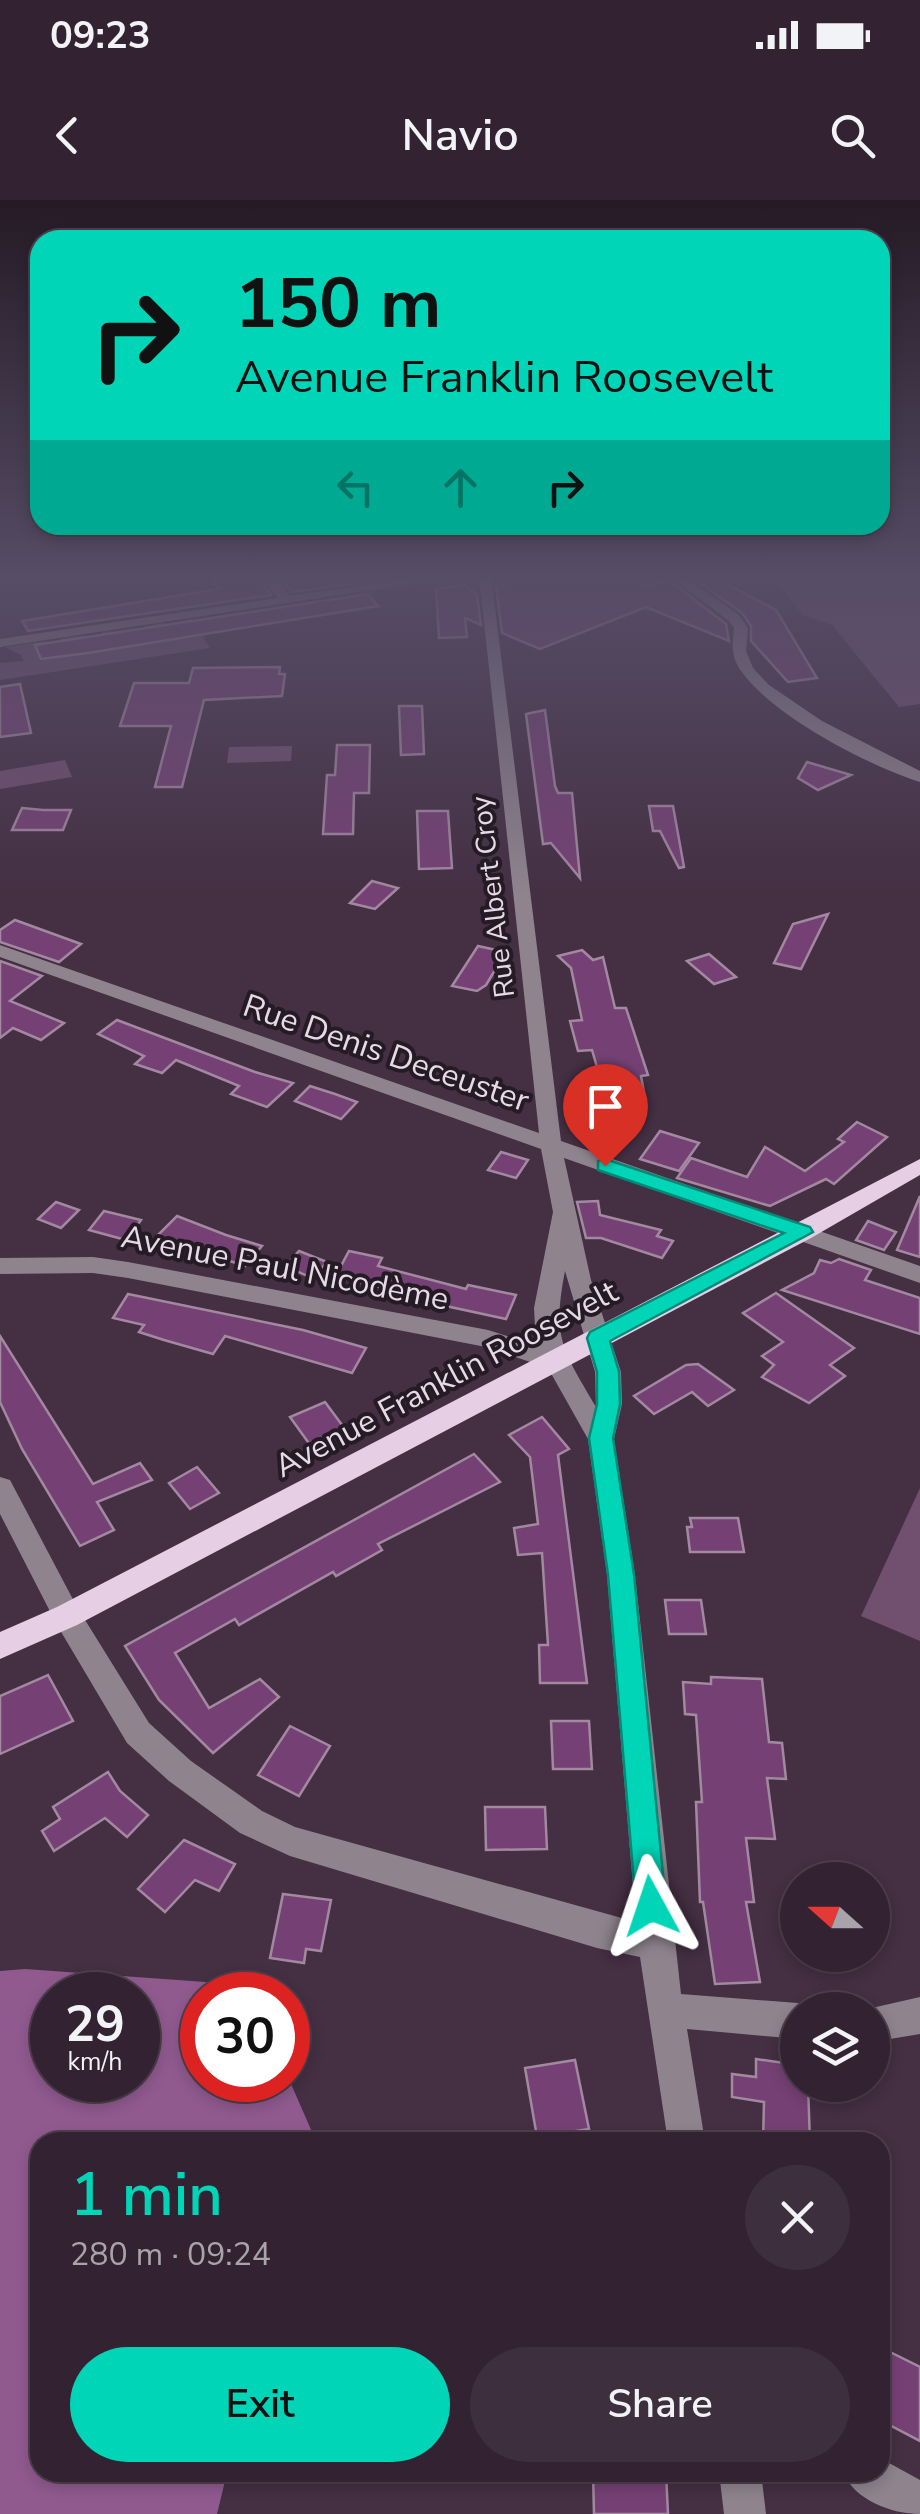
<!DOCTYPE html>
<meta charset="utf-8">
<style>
body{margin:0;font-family:"Nunito Sans",sans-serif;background:#3e2f3e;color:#f1f3f6;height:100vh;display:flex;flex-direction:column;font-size:38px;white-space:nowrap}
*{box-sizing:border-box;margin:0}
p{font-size:32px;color:#a9a4ac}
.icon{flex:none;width:55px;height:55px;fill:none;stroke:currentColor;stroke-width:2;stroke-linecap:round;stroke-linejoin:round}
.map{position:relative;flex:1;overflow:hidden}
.panel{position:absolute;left:30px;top:1932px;width:860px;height:350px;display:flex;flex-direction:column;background:#332332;border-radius:30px;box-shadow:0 5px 15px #0003,0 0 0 2px #4e404d}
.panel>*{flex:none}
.top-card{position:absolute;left:30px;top:30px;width:860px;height:305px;border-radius:30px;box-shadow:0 5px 15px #0003,0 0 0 2px #4e404d;background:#00d5b7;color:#111;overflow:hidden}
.needle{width:65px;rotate:291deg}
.fabs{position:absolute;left:780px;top:1662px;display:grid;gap:20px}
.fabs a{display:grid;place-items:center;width:110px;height:110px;border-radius:50%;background:#332332;box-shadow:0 5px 15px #0003,0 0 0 2px #4e404d;font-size:50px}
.speed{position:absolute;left:30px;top:1772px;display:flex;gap:20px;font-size:50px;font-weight:700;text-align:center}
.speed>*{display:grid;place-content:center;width:130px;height:130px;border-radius:50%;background:#332332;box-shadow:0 5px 15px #0003,0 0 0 2px #4e404d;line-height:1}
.speed small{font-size:25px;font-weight:400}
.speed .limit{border:15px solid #d22;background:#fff;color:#111}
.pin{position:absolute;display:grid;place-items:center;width:85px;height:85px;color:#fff;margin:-102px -42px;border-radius:50% 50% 50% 0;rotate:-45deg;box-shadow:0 0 10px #0007}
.pin .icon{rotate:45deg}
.me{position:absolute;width:110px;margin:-55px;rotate:355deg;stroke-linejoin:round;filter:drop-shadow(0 0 8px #0008)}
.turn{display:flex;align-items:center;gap:35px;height:210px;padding:0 40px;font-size:45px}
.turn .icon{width:130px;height:130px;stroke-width:2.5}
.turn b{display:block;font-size:70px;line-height:85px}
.lanes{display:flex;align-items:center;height:95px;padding:0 40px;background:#0003;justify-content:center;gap:50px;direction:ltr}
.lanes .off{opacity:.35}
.round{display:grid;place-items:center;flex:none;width:105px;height:105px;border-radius:52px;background:#3e2f3e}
.headline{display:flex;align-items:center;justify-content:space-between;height:170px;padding:0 40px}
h1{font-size:60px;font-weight:600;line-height:75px;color:#00d5b7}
.primary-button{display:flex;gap:20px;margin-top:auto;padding:20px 40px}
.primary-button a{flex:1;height:115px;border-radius:60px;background:#00d5b7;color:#111;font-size:40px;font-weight:600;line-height:115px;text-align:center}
.primary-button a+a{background:#3e2f3e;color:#f1f3f6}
.status{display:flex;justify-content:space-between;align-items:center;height:70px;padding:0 50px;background:#332332;direction:ltr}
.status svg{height:28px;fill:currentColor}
header{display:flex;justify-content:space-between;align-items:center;height:130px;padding:0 40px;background:#332332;font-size:45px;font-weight:600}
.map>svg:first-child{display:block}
.green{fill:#704f6f}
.forest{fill:#905a8f;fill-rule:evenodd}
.building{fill:#754174;stroke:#a289a0;stroke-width:2.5}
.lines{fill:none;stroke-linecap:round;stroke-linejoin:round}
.minor{fill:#8f848e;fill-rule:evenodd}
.major{fill:#e6cfe5;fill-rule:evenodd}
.route{fill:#00d5b7;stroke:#008a77;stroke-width:2.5}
.labels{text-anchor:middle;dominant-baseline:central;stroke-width:8;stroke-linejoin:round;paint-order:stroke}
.far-street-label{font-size:28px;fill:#e7dae6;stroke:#251b24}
.street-label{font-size:32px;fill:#e7dae6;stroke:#251b24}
</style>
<div class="status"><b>09:23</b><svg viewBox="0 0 49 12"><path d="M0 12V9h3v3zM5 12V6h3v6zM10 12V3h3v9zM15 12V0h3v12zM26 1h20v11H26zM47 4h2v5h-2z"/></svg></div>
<header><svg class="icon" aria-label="back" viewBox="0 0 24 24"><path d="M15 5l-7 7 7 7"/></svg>Navio<svg class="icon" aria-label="search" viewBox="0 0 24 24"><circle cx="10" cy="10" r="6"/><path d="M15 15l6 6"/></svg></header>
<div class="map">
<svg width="920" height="2314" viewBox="0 0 920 2314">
<rect width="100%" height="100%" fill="#442f43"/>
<g class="green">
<path d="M771 375H920V504L899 507 832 425 803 415Z"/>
<path d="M192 419 210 448 0 480V463L24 461 21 455 5 447 46 441 67 454 60 439 83 435 88 453 111 450 102 432 113 431 117 438 151 441 143 427 163 423 186 430 180 421Z"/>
<path d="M292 546 291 561 227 563 229 547Z"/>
<path d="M65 560 72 577 0 589V571Z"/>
<path d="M920 1288V1441L861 1416Z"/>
</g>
<path class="forest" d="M25 1769 247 1785 252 1795H202V1880L288 1877 312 1932 309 1942H40V2272L227 2273 217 2314H0V1771ZM52 1795H138V1880H52Z"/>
<g class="building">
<path d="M209 375H256L271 395 28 431 22 421 219 389Z"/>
<path d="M278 375 307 378 350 375 357 383 292 392Z"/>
<path d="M620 375 645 385 669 380 726 424 729 441 646 407 540 449 502 433 496 387 532 375Z"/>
<path d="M710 375 776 410 817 478 788 482 751 441V426L742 413 690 376Z"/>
<path d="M464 385 477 395 481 425 465 418 467 437 439 438 436 389Z"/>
<path d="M368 394 378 406 88 453 41 459 35 445Z"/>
<path d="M280 467 279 474H285L282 496 204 500 182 587H155L171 526H120L134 483H189L193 468Z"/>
<path d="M20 484 31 533 0 537V487Z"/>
<path d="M399 506H422L424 554 401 555Z"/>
<path d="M545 510 555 586 558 593H572L580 678 551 643 543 644 526 514Z"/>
<path d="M337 545H370L369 593H354L353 634H323L327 575H335Z"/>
<path d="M807 562 851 575 818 590 798 578Z"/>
<path d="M649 606H673L684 667 679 668 660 631H653Z"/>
<path d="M22 608 43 610H71L63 630H12Z"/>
<path d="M417 611H448L452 668 419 669Z"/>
<path d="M372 681 398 688 375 709 350 703Z"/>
<path d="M828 714 801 769 774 763 793 724Z"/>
<path d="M15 720 81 744 59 762 0 742V730Z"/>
<path d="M478 746 506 752 486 785 477 791 452 786Z"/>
<path d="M582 750 593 760 603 757 615 808H626L648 875 641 876 645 898H606L592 850 578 851 570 821 582 820 571 768 558 756Z"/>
<path d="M709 754 736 777 714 784 687 761Z"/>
<path d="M0 761 42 776 10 801 64 823 41 840 13 828 0 838Z"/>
<path d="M117 820 255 872 293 883 267 907 231 894 239 886 176 860 162 873 135 864 144 856 98 834Z"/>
<path d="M310 886 335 894 357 902 341 919 295 901Z"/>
<path d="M857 922 887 937 834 984 826 979 770 1006 677 978 691 958 747 977 765 947 805 971 844 942 838 939Z"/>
<path d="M660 931 699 943 679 971 640 959Z"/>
<path d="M501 952 528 960 516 978 488 970Z"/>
<path d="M920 996V1057L897 1050Z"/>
<path d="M598 1001 600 1015 661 1030 657 1036 673 1041 662 1058 601 1038H586L577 1002Z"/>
<path d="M56 1002 79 1010 61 1028 38 1019Z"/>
<path d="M104 1011 141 1020 126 1040 89 1030Z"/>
<path d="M177 1016 226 1035 262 1046 245 1066 156 1037Z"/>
<path d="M868 1021 896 1032 884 1050 856 1040Z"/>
<path d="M299 1051 327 1062 312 1078 285 1066Z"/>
<path d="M349 1051 382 1058 378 1066 466 1089 468 1085 516 1095 506 1119 395 1095 397 1091 335 1077Z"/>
<path d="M839 1059 871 1070 865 1080 920 1098V1134L782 1090 814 1073 820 1060 831 1063Z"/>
<path d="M776 1093 854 1148 830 1165 845 1176 809 1203 762 1177 774 1165 762 1156 783 1142 743 1113Z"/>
<path d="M128 1094 303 1130 366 1148 352 1173 225 1136 213 1154 164 1140 139 1132 144 1125 113 1118Z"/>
<path d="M0 1136 93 1284 140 1263 152 1280 97 1302 114 1330 80 1346 22 1249 0 1202Z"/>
<path d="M698 1164 734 1190 708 1206 692 1192 654 1214 634 1196 686 1165Z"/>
<path d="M325 1202 348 1233 313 1249 290 1217Z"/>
<path d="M542 1217 569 1249 558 1255 587 1483H540L539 1445H548L542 1353 518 1355 514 1328 538 1324 530 1257 509 1235Z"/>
<path d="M474 1254 500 1282 378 1344 382 1350 336 1376 333 1372 239 1425 235 1419 175 1453 209 1508 260 1479 279 1497 213 1553 159 1500 125 1446Z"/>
<path d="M197 1267 219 1293 190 1309 169 1283Z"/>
<path d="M690 1318H738L744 1352H690L687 1327H692Z"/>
<path d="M665 1400H701L706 1434H669Z"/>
<path d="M48 1475 73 1521 0 1554V1496Z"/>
<path d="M711 1477 762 1479 769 1542 782 1543 786 1579 767 1578 775 1639 746 1638 754 1702H746L760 1782 715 1784 703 1702H700L696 1602H702L696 1515 685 1514 683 1482 711 1484Z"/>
<path d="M551 1521H589L592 1569H553Z"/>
<path d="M290 1526 330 1546 299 1596 258 1575Z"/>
<path d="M108 1572 120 1591 148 1615 127 1637 105 1618 54 1651 42 1631 60 1619 53 1607Z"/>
<path d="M485 1607H545L547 1649 486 1650Z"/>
<path d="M184 1640 235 1664 219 1691 195 1680 165 1712 138 1689Z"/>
<path d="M283 1694 331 1700 321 1751 306 1749 304 1763 270 1758Z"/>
<path d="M756 1859 798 1865V1885H808L810 1942H763L764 1902 732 1897V1874L756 1877Z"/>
<path d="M575 1860 589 1929 537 1937 525 1868Z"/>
<path d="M880 2147 920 2167V2241L880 2220Z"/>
<path d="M593 2272H666L668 2314H594Z"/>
</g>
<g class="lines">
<g class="minor">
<path d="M260 375H273L290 396 438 375H470L0 447V439L278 398Z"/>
<path d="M479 375H491L561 941 920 1066V1083L564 958 591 1080 621 1172 622 1204 614 1239 635 1375 681 1794 798 1803 811 1810H798V1839L687 1829 705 1942H668L640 1757 597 1748 290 1656 240 1633 169 1581 127 1543 57 1425 0 1314V1277L10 1280 77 1407 149 1523 191 1561 262 1611 295 1627 636 1722 607 1375 588 1239 548 1168 486 1147 128 1078 93 1073 0 1074V1058L93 1057 128 1062 488 1130 536 1145 534 1108 553 1012 541 949 0 757V745L539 933ZM565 1071 595 1172 596 1207C562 1149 552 1138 565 1071Z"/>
<path d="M668 375H682L739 415 748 428 746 451 753 468 769 485 822 521 920 571V582C869 566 773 516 742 472 731 458 732 445 734 428L729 421Z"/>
<path d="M920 1797V1834L872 1842V1810H863Z"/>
<path d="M880 2258 920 2280V2314C892 2314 854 2300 843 2272H880Z"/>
<path d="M719 2272H761L766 2314H724Z"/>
</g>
<path class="major" d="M920 959V975L811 1038 77 1425 0 1459V1432L57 1407Z"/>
</g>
<linearGradient id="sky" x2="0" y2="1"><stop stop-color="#251a25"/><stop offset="0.54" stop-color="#564d66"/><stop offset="1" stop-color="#564d66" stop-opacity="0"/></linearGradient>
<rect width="920" height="699" fill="url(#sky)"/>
<path class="route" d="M605 959 810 1027 813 1032 610 1141 619 1172 620 1204 613 1238 634 1375 666 1706 662 1717 651 1721 640 1717 636 1706 608 1375 589 1238 597 1204V1172L587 1138 590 1132 784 1033 598 970V961Z"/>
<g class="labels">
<g class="far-street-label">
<text transform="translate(493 697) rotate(-97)">Rue Albert Croy</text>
</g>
<g class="street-label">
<text transform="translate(386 853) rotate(19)">Rue Denis Deceuster</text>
<text transform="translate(285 1068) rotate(11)">Avenue Paul Nicodème</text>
<text transform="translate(446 1179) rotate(-28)">Avenue Franklin Roosevelt</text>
</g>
</g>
</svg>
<div class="fabs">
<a><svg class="needle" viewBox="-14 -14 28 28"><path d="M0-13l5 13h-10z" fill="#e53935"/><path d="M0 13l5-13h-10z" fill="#a9a4ac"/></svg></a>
<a><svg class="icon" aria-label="layers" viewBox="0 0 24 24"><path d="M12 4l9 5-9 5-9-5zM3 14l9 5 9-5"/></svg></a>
</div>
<div class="speed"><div>29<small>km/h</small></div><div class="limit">30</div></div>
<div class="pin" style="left:605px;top:966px;background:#d93025"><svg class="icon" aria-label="arrive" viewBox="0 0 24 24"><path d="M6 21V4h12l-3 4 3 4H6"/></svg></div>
<svg class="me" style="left:651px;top:1706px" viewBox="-20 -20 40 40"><path d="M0-17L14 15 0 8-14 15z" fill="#00d5b7" stroke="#fff" stroke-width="4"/></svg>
<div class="top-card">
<div class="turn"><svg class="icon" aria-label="right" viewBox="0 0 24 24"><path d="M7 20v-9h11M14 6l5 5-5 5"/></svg><div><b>150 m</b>Avenue Franklin Roosevelt</div></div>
<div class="lanes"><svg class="icon off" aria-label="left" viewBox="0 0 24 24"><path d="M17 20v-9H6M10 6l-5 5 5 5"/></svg><svg class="icon off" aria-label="ahead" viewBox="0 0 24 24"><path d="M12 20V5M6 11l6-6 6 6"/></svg><svg class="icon" aria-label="right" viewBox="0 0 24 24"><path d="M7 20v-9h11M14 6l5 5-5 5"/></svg></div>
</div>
<section class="panel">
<div class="headline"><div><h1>1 min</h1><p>280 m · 09:24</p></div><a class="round"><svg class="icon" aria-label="close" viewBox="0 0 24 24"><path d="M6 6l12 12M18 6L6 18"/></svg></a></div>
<div class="primary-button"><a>Exit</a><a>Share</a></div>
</section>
</div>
